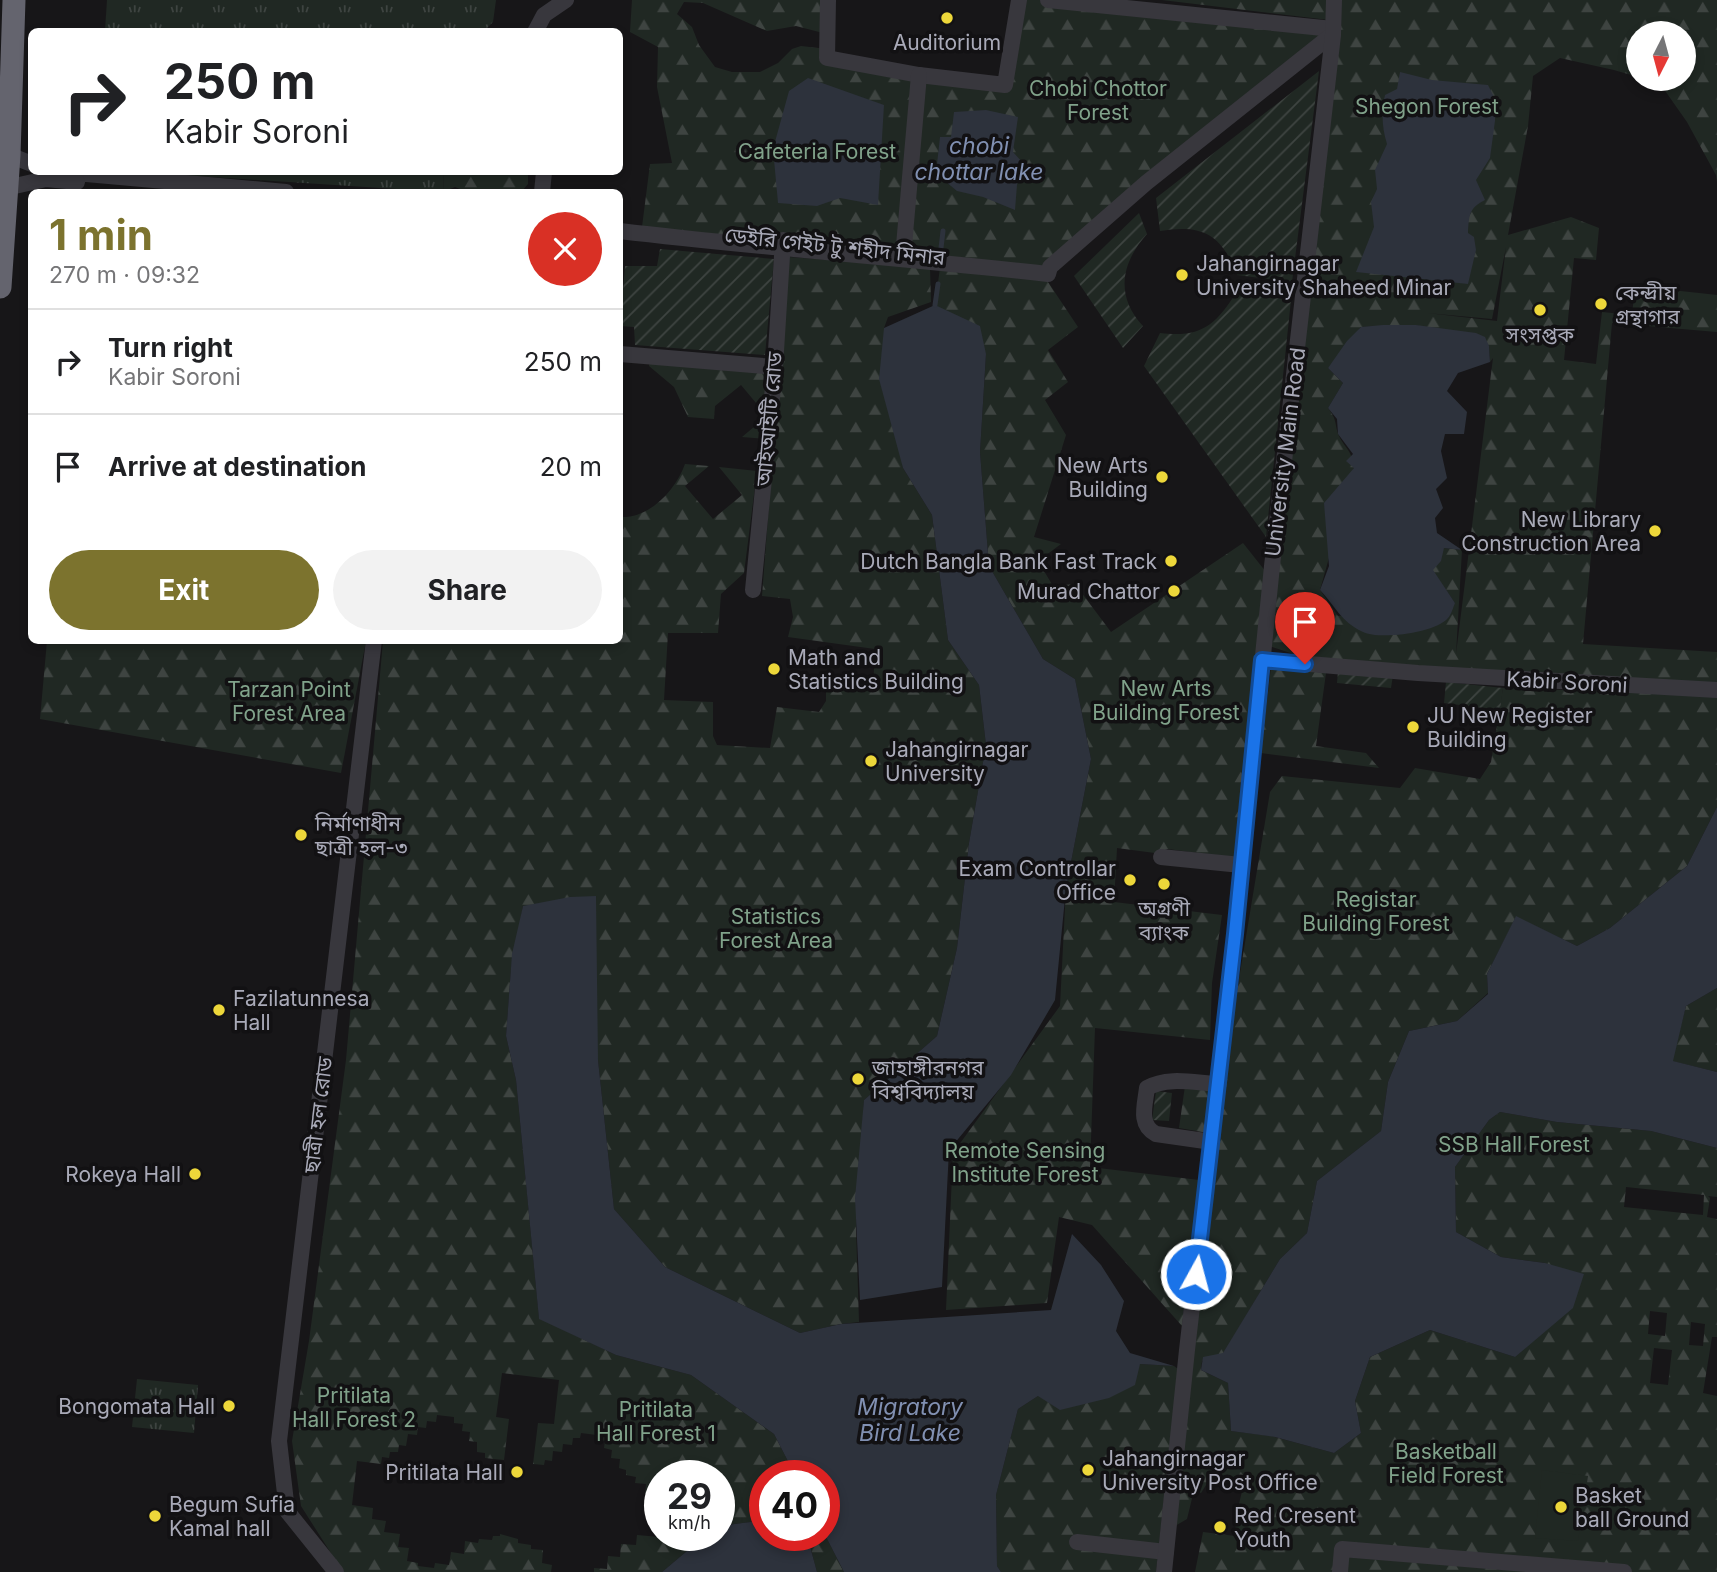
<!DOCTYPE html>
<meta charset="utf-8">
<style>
body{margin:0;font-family:Inter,"Noto Sans Bengali",sans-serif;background:#f2f2f2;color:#202124;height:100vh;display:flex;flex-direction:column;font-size:26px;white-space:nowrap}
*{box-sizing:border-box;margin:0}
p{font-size:23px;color:#757577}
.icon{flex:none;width:38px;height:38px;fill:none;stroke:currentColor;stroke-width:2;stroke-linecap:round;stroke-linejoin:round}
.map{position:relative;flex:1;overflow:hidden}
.sheet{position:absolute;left:28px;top:189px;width:595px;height:455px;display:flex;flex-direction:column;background:#fff;border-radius:10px;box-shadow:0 4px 10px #0003}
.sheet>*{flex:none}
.top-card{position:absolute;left:28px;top:28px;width:595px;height:147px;border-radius:10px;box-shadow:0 4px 10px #0003;background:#fff;color:#202124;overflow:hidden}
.needle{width:46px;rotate:186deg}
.tools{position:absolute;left:1626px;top:21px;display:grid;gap:14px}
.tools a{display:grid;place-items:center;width:70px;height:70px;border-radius:50%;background:#fff;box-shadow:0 4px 10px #0003;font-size:35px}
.speed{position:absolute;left:644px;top:1460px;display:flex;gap:14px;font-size:35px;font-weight:700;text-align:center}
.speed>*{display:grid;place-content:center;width:91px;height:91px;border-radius:50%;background:#fff;box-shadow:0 4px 10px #0003;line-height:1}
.speed small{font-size:18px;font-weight:400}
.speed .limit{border:10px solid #d22;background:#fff;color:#111}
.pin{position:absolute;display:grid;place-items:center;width:60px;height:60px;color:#fff;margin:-72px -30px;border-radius:50% 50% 50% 0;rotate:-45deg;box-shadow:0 0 7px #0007}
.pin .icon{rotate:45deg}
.me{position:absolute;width:77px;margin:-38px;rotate:7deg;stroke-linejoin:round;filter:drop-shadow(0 0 5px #0008)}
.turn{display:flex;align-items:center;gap:24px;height:147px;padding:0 21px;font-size:32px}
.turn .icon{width:91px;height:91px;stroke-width:2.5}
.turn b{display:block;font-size:49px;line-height:60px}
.round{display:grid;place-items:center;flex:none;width:74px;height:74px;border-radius:37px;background:#f2f2f2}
.headline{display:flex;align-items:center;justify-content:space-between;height:119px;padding:0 21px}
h1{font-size:42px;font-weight:700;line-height:52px;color:#7c732e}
.action{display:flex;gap:14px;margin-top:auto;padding:14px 21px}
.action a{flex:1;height:80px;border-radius:42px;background:#7c732e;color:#fff;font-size:28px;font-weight:700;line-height:80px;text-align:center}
.action a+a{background:#f2f2f2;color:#202124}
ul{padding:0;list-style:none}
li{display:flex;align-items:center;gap:21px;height:105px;padding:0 21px;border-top:2px solid #e0e0e0}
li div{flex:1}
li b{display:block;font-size:26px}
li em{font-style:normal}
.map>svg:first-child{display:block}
.grass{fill:url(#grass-tufts)}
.forest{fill:url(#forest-firs);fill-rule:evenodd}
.garden{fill:url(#garden-furrows)}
.pitch{fill:#202823}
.water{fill:#2d323c}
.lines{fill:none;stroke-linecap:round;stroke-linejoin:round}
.stream{stroke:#2d323c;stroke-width:5}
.minor{stroke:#38373d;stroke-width:16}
.highway{stroke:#64646e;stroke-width:23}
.route-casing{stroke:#114b97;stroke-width:18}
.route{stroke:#1a73e8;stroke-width:12}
.poi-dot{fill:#edd73a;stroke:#121113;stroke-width:2.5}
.labels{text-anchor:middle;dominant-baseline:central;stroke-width:7;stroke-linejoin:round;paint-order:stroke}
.poi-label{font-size:21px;fill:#a9aab8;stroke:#121113;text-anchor:start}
.park-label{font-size:21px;fill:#80a28a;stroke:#121113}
.street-label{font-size:21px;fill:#a9aab8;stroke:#121113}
.water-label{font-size:23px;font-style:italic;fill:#8190b2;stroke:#121113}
</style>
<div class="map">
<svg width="1717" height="1572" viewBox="0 0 1717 1572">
<defs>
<pattern id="grass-tufts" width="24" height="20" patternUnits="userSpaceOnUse" patternTransform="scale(1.75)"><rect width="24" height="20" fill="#202823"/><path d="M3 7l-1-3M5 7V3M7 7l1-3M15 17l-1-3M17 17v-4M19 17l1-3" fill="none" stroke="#3e4441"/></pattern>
<pattern id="forest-firs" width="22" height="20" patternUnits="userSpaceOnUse" patternTransform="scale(1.75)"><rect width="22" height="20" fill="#202823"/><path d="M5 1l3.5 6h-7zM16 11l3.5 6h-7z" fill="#3e4441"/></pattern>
<pattern id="garden-furrows" width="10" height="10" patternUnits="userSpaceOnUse" patternTransform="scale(1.75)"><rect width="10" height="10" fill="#202823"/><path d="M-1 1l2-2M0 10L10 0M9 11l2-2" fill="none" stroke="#3e4441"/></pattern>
</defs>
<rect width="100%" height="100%" fill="#171618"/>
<g class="grass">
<path d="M107 0H496L493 22 484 31H105Z"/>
<path d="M133 172H444L443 192Z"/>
<path d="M137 1379 198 1385 194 1433 132 1427Z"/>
</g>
<g class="forest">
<path d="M632 0H828L827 34 796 26 767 31 703 3 684 2 677 14 692 27 699 45 715 67 732 72H760L778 63 792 49 801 46 827 49V58L1005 85 1019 0H1047L1332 34 1334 0H1717V182L1716 175 1687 122 1661 85 1642 79H1684V33H1638V77L1614 70 1560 58 1533 76 1528 126 1508 235 1571 217 1599 228 1596 260 1574 258 1564 360 1596 364 1602 312 1632 315 1635 286 1717 295V332L1612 323 1583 644 1717 652V691L1327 665 1266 645 1332 35 1050 267 642 227 650 164 672 163 657 87 658 47 630 32ZM1506 247 1497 321 1427 313 1492 319ZM1416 325 1489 346 1490 362 1493 358 1456 654 1462 550 1444 548 1432 570 1455 603 1338 616 1320 590 1354 468C1352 450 1346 450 1339 436 1334 424 1338 421 1328 408L1343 383 1328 368 1361 327Z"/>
<path d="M1162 0H1331L1329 20Z"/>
<path d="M444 172H528V184L521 192H468L455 187 443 192Z"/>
<path d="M788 257 930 267 931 302 888 317 884 328 903 468 932 515 948 640 979 685 986 745 969 843 957 948 937 1036 864 1100 856 1229 859 1322 841 1324 800 1333 665 1267 614 1209 598 1060 523 906 511 969 506 1036 516 1080 539 1318 616 1355 691 1375 774 1434 795 1475H765V1520L719 1526V1475H660V1495L645 1494 646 1484 635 1483 636 1477 626 1475V1470L619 1468 620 1459 611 1458 612 1450 604 1448 605 1441 597 1440V1435L581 1433 580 1438H573L572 1445 563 1444 562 1452 553 1451 552 1461 545 1460 544 1465 533 1464 538 1423 554 1424 559 1380 502 1373 496 1417 509 1419 504 1460 485 1458V1453L477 1452V1442L469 1441 470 1432 462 1431 463 1424 454 1423V1417L437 1415 436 1422 427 1421 426 1428 418 1427 417 1435 408 1434 406 1446 399 1445 398 1452H390L389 1458 382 1457 381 1464 357 1461 352 1505 373 1508 372 1519 386 1521 384 1532 400 1534 398 1547 409 1548 407 1561 418 1563V1566L434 1568 435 1563 449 1565 451 1552 464 1554 465 1541 478 1543 479 1539 492 1540 493 1536H500V1534L518 1539V1543L531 1545V1549L543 1550 542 1563 552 1565 551 1572H343L301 1506 292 1441 309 1341 346 1060 383 641 620 640V517C649 519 676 490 685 464L709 466 685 486 713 519 742 495 719 467 757 471 744 573 721 594 718 633H668L664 700 713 702V736L717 745 770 748 777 707 819 712 826 701V689H873L875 649 788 637 793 617 790 599 762 596Z"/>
<path d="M940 268 1046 279 1078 327 1048 350 1068 382 1045 400 1066 435 1034 537 1061 544 1038 561 1053 586 1075 584 1111 632 1243 543 1266 572 1235 858 1168 849 1155 853 1117 848 1114 902 1222 915 1212 983 1210 1040 1095 1028 1090 1167 1199 1180 1182 1326 1092 1225 1059 1217 1047 1303 946 1310 953 1153 1060 1006 1066 888 1091 759 1075 679 1043 659 989 566 980 452 986 354 935 305Z"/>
<path d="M650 356 774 369 767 439 742 437 767 416 741 385 715 406 714 419 688 417 674 387 649 366Z"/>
<path d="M47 641H366L341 773 40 719Z"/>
<path d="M1271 667 1326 673 1316 746 1366 753 1379 768 1261 753Z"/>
<path d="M1503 688 1717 695V807L1687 866 1610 928 1577 946 1516 917 1487 974 1488 993 1457 1021 1409 1031 1388 1082 1381 1131 1317 1181 1307 1233 1280 1259 1223 1354 1202 1361 1201 1370 1228 1383 1231 1431 1271 1436 1334 1453 1361 1433 1355 1401 1370 1357 1430 1330 1515 1357 1545 1263 1501 1257 1456 1232 1455 1167 1489 1120 1500 1112 1557 1122 1651 1131 1717 1148V1197L1708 1196 1710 1198 1707 1217 1717 1219V1337H1712L1703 1393 1717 1396V1572H1624L1337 1544 1333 1572H1195L1203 1532 1235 1536 1236 1517 1243 1487 1230 1478 1211 1477 1201 1493 1194 1490 1187 1519 1175 1526 1212 1142 1270 792 1282 776 1400 788 1415 768 1480 779 1491 762ZM1626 1187 1704 1195 1703 1215 1624 1207ZM1650 1311 1667 1313 1665 1336 1648 1334ZM1691 1322 1705 1324 1703 1346 1689 1345ZM1654 1348 1672 1350 1668 1385 1650 1383Z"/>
<path d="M1717 988V1072L1672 1061 1686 1006Z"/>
<path d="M1185 1086 1215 1090 1208 1133 1179 1128Z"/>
<path d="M1140 1364 1174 1366 1178 1369 1156 1572H1001L997 1566 996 1495 1018 1409 1038 1396Z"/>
<path d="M824 1533 844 1572H817L807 1535H824Z"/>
<path d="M660 1534 706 1535 662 1572H594V1568L607 1569 608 1556 620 1557 621 1544 636 1545 637 1535 659 1537Z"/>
<path d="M1342 1549 1603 1572H1340Z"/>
</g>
<g class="garden">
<path d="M1319 71 1292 282 1237 275C1222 234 1202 224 1160 231L1156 198Z"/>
<path d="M1139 213 1147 234C1121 263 1115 296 1143 326L1123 348 1074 276Z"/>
<path d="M660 249 774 259 765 355 635 345 634 327 620 326 625 266H657Z"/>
<path d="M1236 293 1291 300 1266 537 1144 366 1160 333C1200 338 1215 326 1236 293Z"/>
<path d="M1338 671 1393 675 1391 688 1337 683Z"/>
<path d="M1446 682 1503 688 1500 710 1444 703Z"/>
<path d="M1156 1091 1172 1093 1169 1121 1152 1120Z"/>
</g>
<path class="pitch" d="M1542 1470 1588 1476 1578 1541 1535 1538Z"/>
<g class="water">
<path d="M1400 72 1432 80 1488 85 1496 101 1495 121 1490 158 1476 180 1485 200C1469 208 1469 215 1468 233L1474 237 1476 250 1468 284 1356 272 1374 227 1371 202 1377 189 1375 170 1387 144C1382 128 1381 111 1385 95L1397 89Z"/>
<path d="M808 78 884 105 878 205 840 198 817 206 778 203 773 149 789 91Z"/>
<path d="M986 110 1018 117 1013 152 1023 163 1017 185 1015 210 983 197 957 191 945 181 937 164 940 137H951L954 112Z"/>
<path d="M935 305 980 326 986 354 980 452 989 566 1043 659 1075 679 1091 759 1066 888 1055 1000 1011 1075 949 1150 942 1287 860 1300 855 1198 864 1100 937 1036 957 948 969 843 986 745 979 685 948 640 932 515 903 468 879 379 884 328Z"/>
<path d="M1383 325H1416L1476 333 1485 337 1489 346 1490 362 1458 373 1447 391 1467 412 1464 434H1445L1441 451 1447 478 1436 489 1443 508 1435 518 1437 533 1462 550 1444 548 1441 561 1433 570 1455 603C1453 608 1451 615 1448 618 1436 633 1379 640 1363 632 1340 621 1336 607 1320 590L1329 566 1324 503 1354 468 1346 461 1353 454 1338 434 1337 419 1328 408 1343 383 1328 368 1347 341 1361 327Z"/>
<path d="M1717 807V988L1686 1006 1673 1061 1717 1072V1148L1651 1131 1557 1122 1500 1112 1489 1120 1455 1167 1456 1232 1501 1257 1545 1263 1584 1274 1573 1308 1515 1357 1430 1330 1370 1357 1355 1401 1361 1433 1334 1453 1275 1437 1231 1431 1228 1383 1201 1370 1203 1357 1223 1353 1280 1259 1307 1233 1317 1181 1381 1131 1388 1082 1409 1031 1457 1021 1488 994 1487 974 1516 916 1577 946 1610 928 1687 866Z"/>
<path d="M596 896 598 1060 614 1209 665 1267 800 1333 841 1324 1051 1310 1072 1234 1101 1265 1124 1301 1116 1331 1130 1353 1174 1366 1140 1364 1135 1385 1109 1398 1060 1410 1038 1396 1018 1409 996 1495 997 1566 1001 1572H844L824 1533V1475H795L774 1434 691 1375 616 1355 539 1319 516 1080 506 1036 512 954 523 906 570 897Z"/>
<path d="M765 1520V1535H807L817 1572H662L706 1535H719V1526Z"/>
</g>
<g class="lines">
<g class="stream">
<path d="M941 248 943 231"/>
<path d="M935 305 938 284"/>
</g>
<g class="minor">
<path d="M828 0 827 58 919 75 1005 85 1019 0"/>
<path d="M1048 0 1333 29"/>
<path d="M535 32 544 15 566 0"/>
<path d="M9 155 32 164"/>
<path d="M64 172 286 192"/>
<path d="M6 188 46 179 77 182"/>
<path d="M542 192 544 172"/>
<path d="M620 231C762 248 905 258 1048 274L1050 267 1146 183 1333 34"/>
<path d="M903 257 919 75"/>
<path d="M620 354 775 367"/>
<path d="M753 590 775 367 783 240"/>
<path d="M1262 660 1418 673 1717 690"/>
<path d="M1161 857 1241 865"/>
<path d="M1212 1142 1156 1134C1138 1125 1145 1105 1147 1088 1168 1076 1195 1083 1219 1084"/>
<path d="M1077 1542 1166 1552"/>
<path d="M336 1572 287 1511 279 1441 374 640"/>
<path d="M1164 1572 1187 1350 1235 934 1272 566 1333 35 1334 0"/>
<path d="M1340 1572 1342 1549 1624 1572"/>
</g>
<path class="highway" d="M0 287 9 155 14 0"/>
</g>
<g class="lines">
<defs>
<path id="route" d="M1196 1274 1235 934 1262 660 1305 664"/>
</defs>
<use href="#route" class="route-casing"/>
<use href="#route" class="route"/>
</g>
<g class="poi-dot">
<circle cx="947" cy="18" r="7"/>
<circle cx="1182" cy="275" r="7"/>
<circle cx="1601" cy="304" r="7"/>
<circle cx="1540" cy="310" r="7"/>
<circle cx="1162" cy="477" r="7"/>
<circle cx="1655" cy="531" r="7"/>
<circle cx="1171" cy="561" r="7"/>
<circle cx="1174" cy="591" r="7"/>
<circle cx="774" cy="669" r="7"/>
<circle cx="1413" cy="727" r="7"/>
<circle cx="871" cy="761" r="7"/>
<circle cx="301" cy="835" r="7"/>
<circle cx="1130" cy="880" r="7"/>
<circle cx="1164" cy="884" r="7"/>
<circle cx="219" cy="1010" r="7"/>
<circle cx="858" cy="1079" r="7"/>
<circle cx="195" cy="1174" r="7"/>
<circle cx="229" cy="1406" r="7"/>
<circle cx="1088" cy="1470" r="7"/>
<circle cx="517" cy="1472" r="7"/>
<circle cx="1561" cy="1507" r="7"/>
<circle cx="155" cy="1516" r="7"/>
<circle cx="1220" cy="1527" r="7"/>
</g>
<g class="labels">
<g class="poi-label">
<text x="947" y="42" text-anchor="middle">Auditorium</text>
<text x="1196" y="263">Jahangirnagar<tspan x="1196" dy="24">University Shaheed Minar</tspan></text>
<text x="1615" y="292">কেন্দ্রীয়<tspan x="1615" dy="24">গ্রন্থাগার</tspan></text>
<text x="1540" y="334" text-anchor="middle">সংসপ্তক</text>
<text x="1148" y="465" text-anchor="end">New Arts<tspan x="1148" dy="24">Building</tspan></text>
<text x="1641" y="519" text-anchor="end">New Library<tspan x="1641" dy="24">Construction Area</tspan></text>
<text x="1157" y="561" text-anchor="end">Dutch Bangla Bank Fast Track</text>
<text x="1160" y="591" text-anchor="end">Murad Chattor</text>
<text x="788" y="657">Math and<tspan x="788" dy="24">Statistics Building</tspan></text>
<text x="1427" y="715">JU New Register<tspan x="1427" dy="24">Building</tspan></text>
<text x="885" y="749">Jahangirnagar<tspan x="885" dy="24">University</tspan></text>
<text x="315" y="823">নির্মাণাধীন<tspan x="315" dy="24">ছাত্রী হল-৩</tspan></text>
<text x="1116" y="868" text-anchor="end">Exam Controllar<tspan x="1116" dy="24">Office</tspan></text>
<text x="1164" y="908" text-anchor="middle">অগ্রণী<tspan x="1164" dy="24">ব্যাংক</tspan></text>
<text x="233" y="998">Fazilatunnesa<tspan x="233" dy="24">Hall</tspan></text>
<text x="872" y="1067">জাহাঙ্গীরনগর<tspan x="872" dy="24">বিশ্ববিদ্যালয়</tspan></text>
<text x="181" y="1174" text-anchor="end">Rokeya Hall</text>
<text x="215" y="1406" text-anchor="end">Bongomata Hall</text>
<text x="1102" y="1458">Jahangirnagar<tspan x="1102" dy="24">University Post Office</tspan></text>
<text x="503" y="1472" text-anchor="end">Pritilata Hall</text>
<text x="1575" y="1495">Basket<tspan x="1575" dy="24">ball Ground</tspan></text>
<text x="169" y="1504">Begum Sufia<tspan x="169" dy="24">Kamal hall</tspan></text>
<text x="1234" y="1515">Red Cresent<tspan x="1234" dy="24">Youth</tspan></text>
</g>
<g class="park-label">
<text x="1098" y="88">Chobi Chottor<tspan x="1098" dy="24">Forest</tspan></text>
<text x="1427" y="106">Shegon Forest</text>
<text x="817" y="151">Cafeteria Forest</text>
<text x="1166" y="688">New Arts<tspan x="1166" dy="24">Building Forest</tspan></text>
<text x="289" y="689">Tarzan Point<tspan x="289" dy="24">Forest Area</tspan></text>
<text x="1376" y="899">Registar<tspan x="1376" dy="24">Building Forest</tspan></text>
<text x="776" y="916">Statistics<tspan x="776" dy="24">Forest Area</tspan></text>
<text x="1514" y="1144">SSB Hall Forest</text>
<text x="1025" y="1150">Remote Sensing<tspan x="1025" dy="24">Institute Forest</tspan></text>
<text x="354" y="1395">Pritilata<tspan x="354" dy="24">Hall Forest 2</tspan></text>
<text x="656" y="1409">Pritilata<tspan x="656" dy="24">Hall Forest 1</tspan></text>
<text x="1446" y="1451">Basketball<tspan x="1446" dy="24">Field Forest</tspan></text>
</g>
<g class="street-label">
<text transform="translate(835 246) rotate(6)">ডেইরি গেইট টু শহীদ মিনার</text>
<text transform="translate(769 419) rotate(-85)">আইআইটি রোড</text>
<text transform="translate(1285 452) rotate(-83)">University Main Road</text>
<text transform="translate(1567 682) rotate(3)">Kabir Soroni</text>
<text transform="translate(318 1115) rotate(-83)">ছাত্রী হল রোড</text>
</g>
<g class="water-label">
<text x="979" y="146">chobi<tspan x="979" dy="26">chottar lake</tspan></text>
<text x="910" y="1407">Migratory<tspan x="910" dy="26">Bird Lake</tspan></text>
</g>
</g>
</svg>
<div class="tools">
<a><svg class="needle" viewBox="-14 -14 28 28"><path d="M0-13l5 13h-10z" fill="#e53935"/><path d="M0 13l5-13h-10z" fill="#757577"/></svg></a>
</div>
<div class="speed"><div>29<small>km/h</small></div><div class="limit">40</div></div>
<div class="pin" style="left:1305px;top:664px;background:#d93025"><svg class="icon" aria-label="arrive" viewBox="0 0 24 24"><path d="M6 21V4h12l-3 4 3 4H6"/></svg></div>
<svg class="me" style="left:1196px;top:1274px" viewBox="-20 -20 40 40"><circle r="17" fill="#1a73e8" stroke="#fff" stroke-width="3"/><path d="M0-11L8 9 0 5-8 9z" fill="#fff"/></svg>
<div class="top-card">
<div class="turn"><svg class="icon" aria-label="right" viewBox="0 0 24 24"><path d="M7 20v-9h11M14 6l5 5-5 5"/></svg><div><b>250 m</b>Kabir Soroni</div></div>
</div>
<section class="sheet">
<div class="headline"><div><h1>1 min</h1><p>270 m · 09:32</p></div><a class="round" style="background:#d93025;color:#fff"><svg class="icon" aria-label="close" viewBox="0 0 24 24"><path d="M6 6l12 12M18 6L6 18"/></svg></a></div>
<ul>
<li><svg class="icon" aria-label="right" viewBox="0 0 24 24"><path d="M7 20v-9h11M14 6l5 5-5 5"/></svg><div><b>Turn right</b><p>Kabir Soroni</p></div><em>250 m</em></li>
<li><svg class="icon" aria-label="arrive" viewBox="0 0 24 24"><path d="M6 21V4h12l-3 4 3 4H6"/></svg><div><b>Arrive at destination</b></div><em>20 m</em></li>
</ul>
<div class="action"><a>Exit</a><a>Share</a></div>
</section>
</div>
